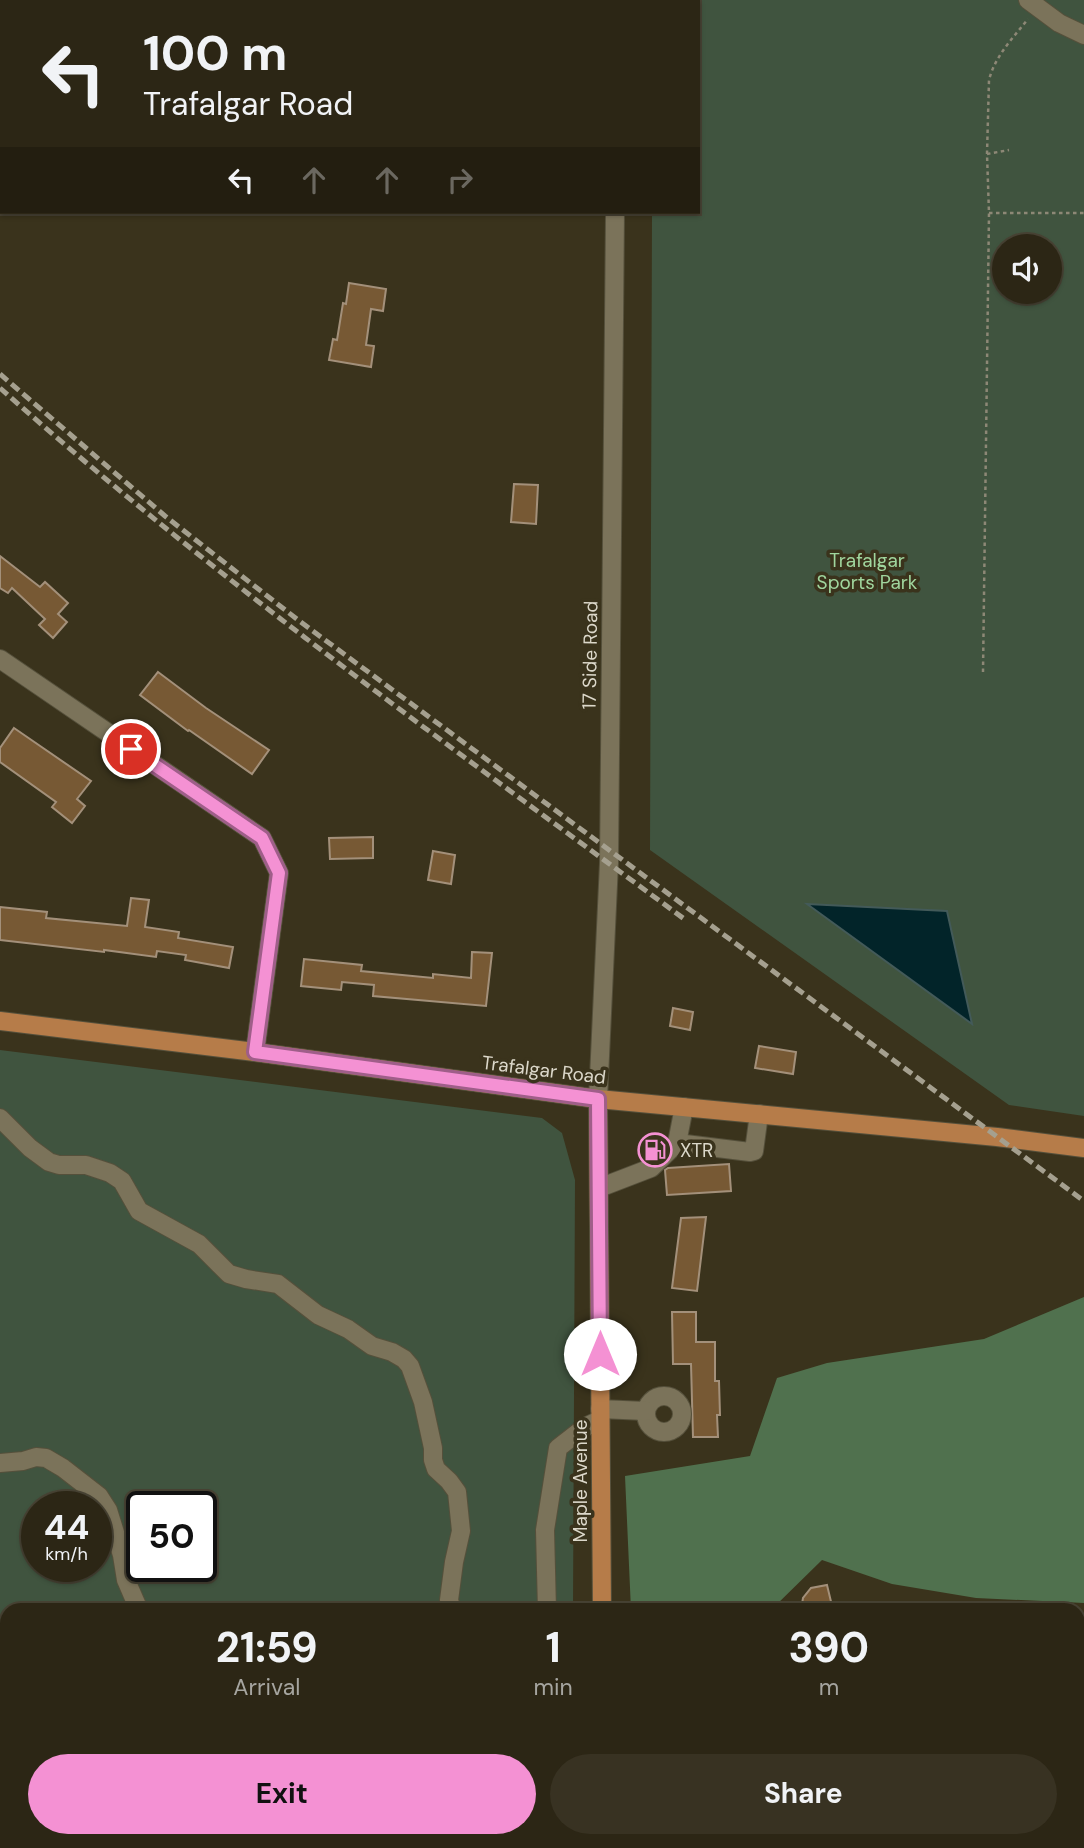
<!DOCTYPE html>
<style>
body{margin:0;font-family:"DM Sans",sans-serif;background:#383222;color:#f1f3f6;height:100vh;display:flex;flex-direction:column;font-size:26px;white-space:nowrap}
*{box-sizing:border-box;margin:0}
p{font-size:23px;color:#a6a5a0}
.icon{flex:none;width:38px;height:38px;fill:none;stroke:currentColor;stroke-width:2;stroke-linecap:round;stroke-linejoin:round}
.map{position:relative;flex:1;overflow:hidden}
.sheet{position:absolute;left:0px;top:1603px;width:1085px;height:245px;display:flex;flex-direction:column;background:#2c2615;border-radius:21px 21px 0 0;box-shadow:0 2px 5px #0004,0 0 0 2px #484334}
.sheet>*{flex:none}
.top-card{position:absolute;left:0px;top:0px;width:700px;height:214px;box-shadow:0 2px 5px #0004,0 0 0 2px #484334;background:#2c2615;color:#f1f3f6;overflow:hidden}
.controls{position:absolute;left:992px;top:234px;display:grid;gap:14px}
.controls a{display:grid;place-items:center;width:70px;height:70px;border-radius:50%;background:#2c2615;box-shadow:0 2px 5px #0004,0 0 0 2px #484334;font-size:35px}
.speed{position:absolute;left:21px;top:1491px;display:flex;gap:14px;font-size:35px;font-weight:700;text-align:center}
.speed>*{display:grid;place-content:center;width:91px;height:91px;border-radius:50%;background:#2c2615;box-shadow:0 2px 5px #0004,0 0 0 2px #484334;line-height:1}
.speed small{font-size:18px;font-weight:400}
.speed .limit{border:4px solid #111;border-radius:10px;background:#fff;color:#111}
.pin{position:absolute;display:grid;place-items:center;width:60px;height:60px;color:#fff;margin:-30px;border:4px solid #fff;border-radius:50%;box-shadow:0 2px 7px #0007}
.me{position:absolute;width:77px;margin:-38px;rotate:0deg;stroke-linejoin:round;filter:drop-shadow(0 0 5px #0008)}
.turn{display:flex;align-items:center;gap:24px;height:147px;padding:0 28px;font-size:32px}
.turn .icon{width:91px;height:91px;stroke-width:2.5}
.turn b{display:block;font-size:49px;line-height:60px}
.lanes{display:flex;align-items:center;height:66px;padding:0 28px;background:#0003;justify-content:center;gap:35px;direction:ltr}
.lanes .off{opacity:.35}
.eta{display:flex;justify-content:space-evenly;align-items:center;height:119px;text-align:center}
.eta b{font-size:42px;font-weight:700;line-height:49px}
.cta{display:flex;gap:14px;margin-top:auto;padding:14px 28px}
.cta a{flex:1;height:80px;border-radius:42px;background:#f491d3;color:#111;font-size:28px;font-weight:700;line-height:80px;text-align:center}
.cta a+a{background:#383222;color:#f1f3f6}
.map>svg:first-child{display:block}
.green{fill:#40543f;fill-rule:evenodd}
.forest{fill:#50714e}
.water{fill:#022429;stroke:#435a59;stroke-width:2}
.building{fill:#775934;stroke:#a3907a;stroke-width:2}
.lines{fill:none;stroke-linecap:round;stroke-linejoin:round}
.minor-casing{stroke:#55503b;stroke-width:20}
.major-casing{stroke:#55503b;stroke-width:20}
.path{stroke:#8d8876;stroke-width:2.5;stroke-dasharray:3.5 3.5;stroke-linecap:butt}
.minor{stroke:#7b735a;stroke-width:18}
.major{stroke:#b67c49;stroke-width:18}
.rail{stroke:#a5a08f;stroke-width:5;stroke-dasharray:10 5;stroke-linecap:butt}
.route-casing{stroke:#9f5e89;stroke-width:18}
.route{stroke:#f491d3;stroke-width:12}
.labels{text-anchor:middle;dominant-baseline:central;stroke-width:7;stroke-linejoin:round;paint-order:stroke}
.park-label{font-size:19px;fill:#a0d69e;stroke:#3a331c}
.street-label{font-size:19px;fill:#dcd8ca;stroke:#3a331c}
.poi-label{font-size:19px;fill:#dcd8ca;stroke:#3a331c;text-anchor:start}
</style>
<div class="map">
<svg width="1084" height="1848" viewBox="0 0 1084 1848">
<rect width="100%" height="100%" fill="#3a331c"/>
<g class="green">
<path d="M653 0H1084V1116L1009 1105 650 850 652 212H698V2H653ZM1004 247H1050V292H1004Z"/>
<path d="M0 1050 542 1118 562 1133 575 1180 573 1610H7V1841H572V1848H0ZM37 1507H96V1566H37ZM142 1507H201V1566H142Z"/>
</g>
<path class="forest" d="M1084 1297V1603L976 1598 892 1584 822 1560 771 1610H631L625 1476 750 1456 777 1378 827 1363 984 1339Z"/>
<path class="water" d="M807 904 947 911 972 1024Z"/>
<g class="building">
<path d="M349 283 386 289 383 311 371 309 366 345 374 346 371 367 329 360 333 339 337 340 343 303 346 304Z"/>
<path d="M514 484 538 485 536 524 511 522Z"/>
<path d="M0 556 40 587 45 582 68 603 58 614 67 622 53 638 39 625 45 619 12 588 8 593 0 588Z"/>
<path d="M158 672 206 708 269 750 252 774 189 730 188 731 140 695Z"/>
<path d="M14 728 91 781 77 799 85 806 72 823 52 807 56 802 0 762V748Z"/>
<path d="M373 837V858L330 859 329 838Z"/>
<path d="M433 851 455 855 451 884 428 880Z"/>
<path d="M131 898 149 900 145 927 179 932 178 938 233 947 229 968 185 960 186 955 157 951 156 957 104 950V952L0 940V907L47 912 46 918 127 926Z"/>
<path d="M472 952 492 953 486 1006 373 996 374 985 342 982 341 990 301 986 304 959 362 965 361 971 433 978V974L471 978Z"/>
<path d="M673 1008 693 1012 690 1030 670 1026Z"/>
<path d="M759 1046 796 1052 793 1074 755 1068Z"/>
<path d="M729 1164 731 1191 667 1195 665 1170 668 1168Z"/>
<path d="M706 1217 697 1291 672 1288 681 1218Z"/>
<path d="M672 1312H696V1342H715V1381H719L720 1415H717L718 1437H693L691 1364H673Z"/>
<path d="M827 1585 833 1610H801L803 1598 811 1588Z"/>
</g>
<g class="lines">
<defs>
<g id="minor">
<path d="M614 0V2"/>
<path d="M1028 0 1059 23 1084 35"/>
<path d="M0 659 262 838 279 873 255 1052"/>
<path d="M598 1099 609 863 615 212"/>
<path d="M0 1118 30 1148 49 1162 59 1165H86L110 1173 122 1181 139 1211 199 1244 229 1274 246 1279 278 1284 318 1315 348 1329 372 1346 392 1352 404 1359 410 1366 423 1402 433 1448V1460L436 1469 449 1481 457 1492 461 1531 454 1562 449 1600 452 1610"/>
<path d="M677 1143 750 1152 754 1151 759 1114"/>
<path d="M599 1188 651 1168 677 1143 684 1107"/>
<circle cx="664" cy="1414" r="18"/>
<path d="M600 1409 646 1411"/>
<path d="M0 1463 23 1461 36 1457 46 1458 63 1468 99 1496 108 1510 122 1555 126 1580 139 1610"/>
<path d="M547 1610 545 1530 558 1448 585 1427 600 1420"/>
<path d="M1078 1674 1081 1689 1080 1848"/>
<path d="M558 1841 559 1848"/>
<path d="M741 1841 780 1848"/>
<path d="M866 1848 870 1841"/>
</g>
<g id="major">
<path d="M0 1021 255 1052 598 1099 997 1137 1084 1148"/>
<path d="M598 1099 602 1610"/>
<path d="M603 1841 604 1848"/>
</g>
</defs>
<use href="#minor" class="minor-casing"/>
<use href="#major" class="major-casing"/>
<g class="path">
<path d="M987 154 1009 150"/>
<path d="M989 213H1084"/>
<path d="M983 672 989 213 987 154 989 80C995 56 1013 38 1028 19"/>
</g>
<use href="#minor" class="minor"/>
<use href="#major" class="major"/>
<g class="rail">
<path d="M0 374 165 516 298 620 1084 1201"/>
<path d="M0 388C217 581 454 749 687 921"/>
</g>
</g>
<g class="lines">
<defs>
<path id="route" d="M131 749 262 838 279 873 255 1052 598 1099 600 1354"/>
</defs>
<use href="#route" class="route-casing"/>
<use href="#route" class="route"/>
</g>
<defs>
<symbol id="fuel-ring" viewBox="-11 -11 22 22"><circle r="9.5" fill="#3a331c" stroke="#f491d3" stroke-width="1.5"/><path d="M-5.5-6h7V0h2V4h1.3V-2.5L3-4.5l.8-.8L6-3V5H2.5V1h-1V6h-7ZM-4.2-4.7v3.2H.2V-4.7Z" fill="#f491d3"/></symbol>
</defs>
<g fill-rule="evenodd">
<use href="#fuel-ring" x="636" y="1131" width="38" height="38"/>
</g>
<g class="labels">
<g class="park-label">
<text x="867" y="560">Trafalgar<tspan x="867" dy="22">Sports Park</tspan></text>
</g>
<g class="street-label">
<text transform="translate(590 655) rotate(-89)">17 Side Road</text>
<text transform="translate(544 1070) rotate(7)">Trafalgar Road</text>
<text transform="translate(580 1481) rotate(-90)">Maple Avenue</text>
</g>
<g class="poi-label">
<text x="680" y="1150">XTR</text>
</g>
</g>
</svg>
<div class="controls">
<a><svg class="icon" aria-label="sound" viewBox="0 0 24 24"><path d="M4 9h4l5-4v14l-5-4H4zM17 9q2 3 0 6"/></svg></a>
</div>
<div class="speed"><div>44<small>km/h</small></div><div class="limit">50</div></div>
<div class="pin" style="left:131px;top:749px;background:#d93025"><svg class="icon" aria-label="arrive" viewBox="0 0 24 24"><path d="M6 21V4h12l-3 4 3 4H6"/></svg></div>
<svg class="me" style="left:600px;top:1354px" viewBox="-20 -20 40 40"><circle r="19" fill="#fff"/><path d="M0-13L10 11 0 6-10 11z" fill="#f491d3"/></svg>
<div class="top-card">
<div class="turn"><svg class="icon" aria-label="left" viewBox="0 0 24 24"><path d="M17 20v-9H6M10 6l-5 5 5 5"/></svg><div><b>100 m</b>Trafalgar Road</div></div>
<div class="lanes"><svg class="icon" aria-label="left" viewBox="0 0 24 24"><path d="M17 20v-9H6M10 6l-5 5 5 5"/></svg><svg class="icon off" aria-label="ahead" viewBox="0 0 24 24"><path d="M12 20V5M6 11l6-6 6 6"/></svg><svg class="icon off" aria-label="ahead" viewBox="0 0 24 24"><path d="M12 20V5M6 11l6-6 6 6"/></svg><svg class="icon off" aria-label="right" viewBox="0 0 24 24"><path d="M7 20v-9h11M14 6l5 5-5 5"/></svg></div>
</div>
<section class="sheet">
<div class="eta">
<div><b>21:59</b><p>Arrival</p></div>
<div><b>1</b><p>min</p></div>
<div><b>390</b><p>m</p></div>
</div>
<div class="cta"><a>Exit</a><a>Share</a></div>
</section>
</div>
